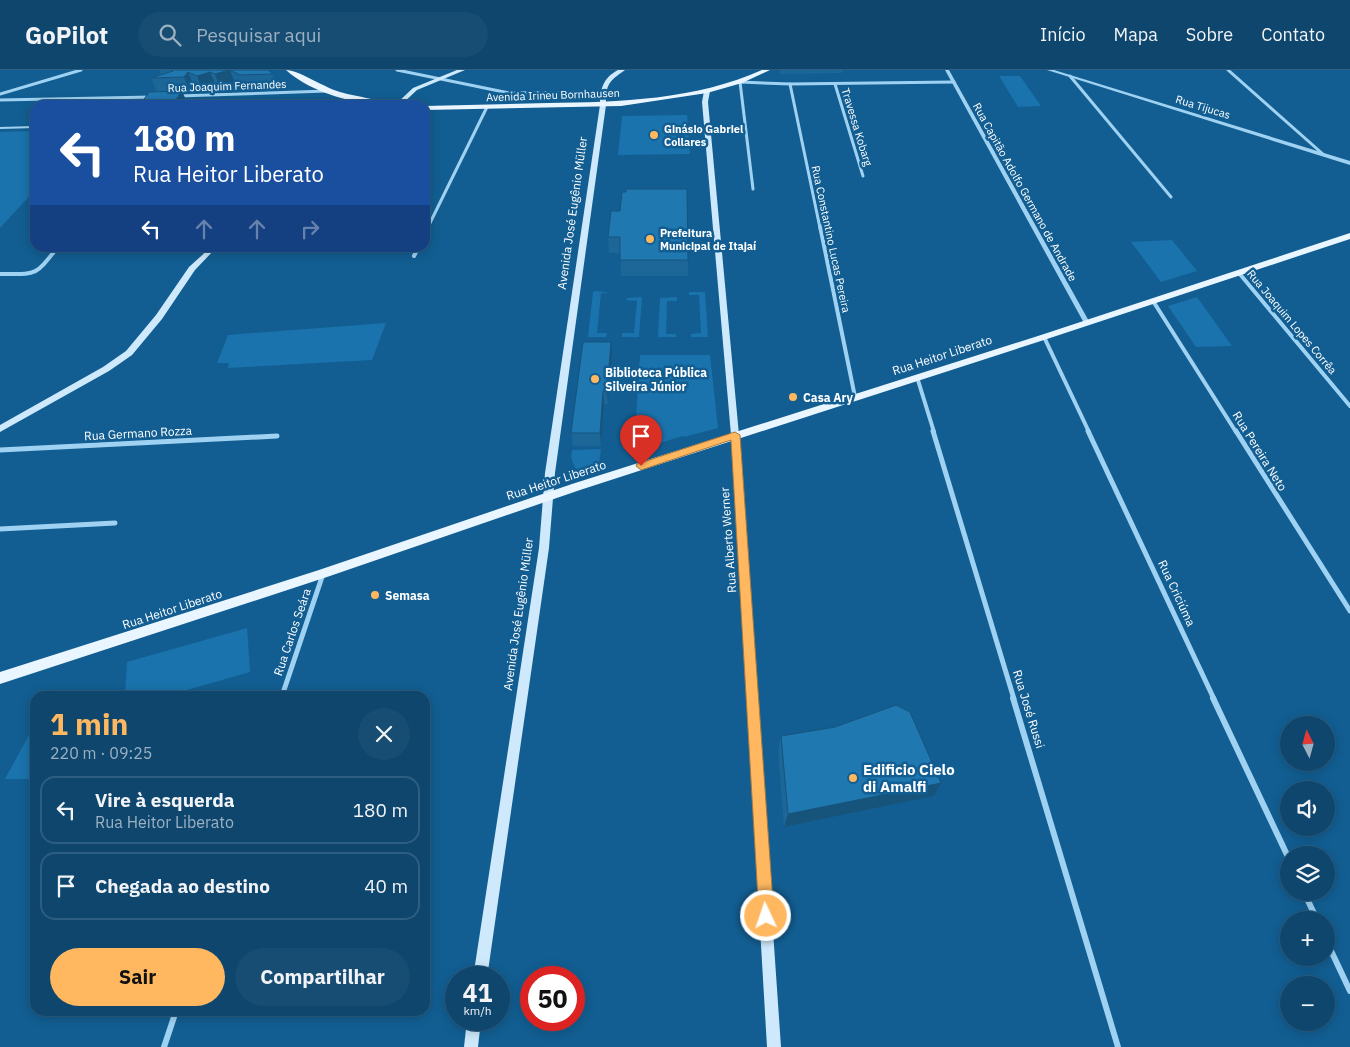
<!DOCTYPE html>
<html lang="pt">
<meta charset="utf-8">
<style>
body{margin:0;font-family:"IBM Plex Sans",sans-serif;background:#174d73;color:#f1f3f6;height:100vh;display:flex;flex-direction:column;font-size:19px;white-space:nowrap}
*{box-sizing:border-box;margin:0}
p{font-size:16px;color:#9bb1c2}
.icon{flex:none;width:28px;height:28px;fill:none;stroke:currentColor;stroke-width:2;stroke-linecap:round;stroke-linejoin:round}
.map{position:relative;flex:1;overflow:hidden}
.sheet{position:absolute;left:30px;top:621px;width:400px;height:325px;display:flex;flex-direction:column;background:#0e466e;border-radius:15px;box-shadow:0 2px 12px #0003,0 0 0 1px #2e5e81}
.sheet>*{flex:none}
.banner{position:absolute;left:30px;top:30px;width:400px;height:152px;border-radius:15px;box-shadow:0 2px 12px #0003,0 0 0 1px #2e5e81;background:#1a4fa0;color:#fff;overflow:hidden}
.needle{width:32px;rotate:354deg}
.buttons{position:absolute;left:1280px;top:646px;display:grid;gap:10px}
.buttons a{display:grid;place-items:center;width:55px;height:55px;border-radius:50%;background:#0e466e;box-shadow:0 2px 12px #0003,0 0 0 1px #2e5e81;font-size:25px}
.speed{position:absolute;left:445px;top:896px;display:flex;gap:10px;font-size:25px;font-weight:700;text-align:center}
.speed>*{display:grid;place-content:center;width:65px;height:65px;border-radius:50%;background:#0e466e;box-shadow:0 2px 12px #0003,0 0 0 1px #2e5e81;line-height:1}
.speed small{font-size:12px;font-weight:400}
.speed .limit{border:8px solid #d22;background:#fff;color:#111}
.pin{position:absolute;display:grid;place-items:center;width:42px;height:42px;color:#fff;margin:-51px -21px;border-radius:50% 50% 50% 0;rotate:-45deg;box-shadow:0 0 5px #0007}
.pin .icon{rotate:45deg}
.me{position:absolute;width:55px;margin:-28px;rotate:357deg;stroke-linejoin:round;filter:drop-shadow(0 0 4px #0008)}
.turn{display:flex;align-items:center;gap:18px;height:105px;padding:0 20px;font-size:22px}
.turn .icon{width:65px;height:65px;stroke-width:2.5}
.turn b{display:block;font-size:35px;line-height:42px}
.lanes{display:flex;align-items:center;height:48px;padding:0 20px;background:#0003;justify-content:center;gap:25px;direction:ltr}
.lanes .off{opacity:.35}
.round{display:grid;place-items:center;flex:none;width:52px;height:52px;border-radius:26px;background:#174d73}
.overview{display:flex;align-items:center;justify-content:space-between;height:85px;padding:0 20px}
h1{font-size:30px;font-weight:700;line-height:38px;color:#ffb860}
.cta{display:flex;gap:10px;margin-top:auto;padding:10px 20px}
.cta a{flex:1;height:58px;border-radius:30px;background:#ffb860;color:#111;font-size:20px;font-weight:700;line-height:58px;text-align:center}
.cta a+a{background:#174d73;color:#f1f3f6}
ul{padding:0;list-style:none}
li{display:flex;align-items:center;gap:15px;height:68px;margin:0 10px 8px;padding:0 10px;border:2px solid #2e5e81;border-radius:15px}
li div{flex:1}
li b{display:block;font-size:19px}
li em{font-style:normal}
header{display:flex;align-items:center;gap:30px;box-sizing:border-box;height:70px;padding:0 25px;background:#0e466e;border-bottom:1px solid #2e5e81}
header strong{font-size:24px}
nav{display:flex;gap:28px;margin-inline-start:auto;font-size:18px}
.search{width:350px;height:45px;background:#174d73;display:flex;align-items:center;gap:12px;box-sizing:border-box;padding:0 18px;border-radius:28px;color:#9bb1c2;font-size:19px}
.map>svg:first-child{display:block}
.green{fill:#1a73ac}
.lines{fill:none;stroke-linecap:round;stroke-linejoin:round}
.minor-far3{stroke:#9fd2f2;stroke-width:3}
.minor-far2{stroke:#9fd2f2;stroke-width:4}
.minor-far1{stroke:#9fd2f2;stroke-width:5}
.minor{stroke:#9fd2f2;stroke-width:6}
.tertiary{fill:#9fd2f2;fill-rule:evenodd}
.secondary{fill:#cee9fc;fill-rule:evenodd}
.primary{fill:#eaf6ff;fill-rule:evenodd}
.wall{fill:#1c6798}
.shaded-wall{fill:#16547c}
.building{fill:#2078b1;stroke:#16547c}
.route{fill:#ffb860;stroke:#a6783e}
.poi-dot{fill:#ffb860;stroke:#125e92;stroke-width:2}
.labels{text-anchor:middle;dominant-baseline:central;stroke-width:5;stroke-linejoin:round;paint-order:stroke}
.far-street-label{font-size:11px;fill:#fff;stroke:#125e92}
.far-poi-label{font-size:11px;font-weight:bold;fill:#fff;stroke:#125e92;text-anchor:start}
.street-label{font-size:12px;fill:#fff;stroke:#125e92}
.poi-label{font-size:12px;font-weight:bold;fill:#fff;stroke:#125e92;text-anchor:start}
.near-poi-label{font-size:15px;font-weight:bold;fill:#fff;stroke:#125e92;text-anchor:start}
</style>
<header>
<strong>GoPilot</strong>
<div class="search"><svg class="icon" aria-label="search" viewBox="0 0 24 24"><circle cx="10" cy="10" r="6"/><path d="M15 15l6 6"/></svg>Pesquisar aqui</div>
<nav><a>Início</a><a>Mapa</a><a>Sobre</a><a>Contato</a></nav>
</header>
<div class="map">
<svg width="1350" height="977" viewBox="0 0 1350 977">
<rect width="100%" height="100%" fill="#125e92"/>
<g class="green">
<path d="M999 6H1020L1041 36 1018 37Z"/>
<path d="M687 45 690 84 618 85 622 46Z"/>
<path d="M35 61V120L0 158V62Z"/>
<path d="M1172 170 1197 201 1161 212 1131 172Z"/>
<path d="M595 221 611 223H601L597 263H607L606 267H588L593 222Z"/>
<path d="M689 222H705L708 267H691V264L701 263 699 225H689Z"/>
<path d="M642 227 639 267H622V263H634L637 231 626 230 627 228Z"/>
<path d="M677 227V231H667L666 264H676V267H658L660 228Z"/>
<path d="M1197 227 1232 276 1196 277 1168 236Z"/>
<path d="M386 253 372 290 228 298 229 293H217L228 265Z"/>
<path d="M640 285H710L718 358 684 367 683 366C676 368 669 370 663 372 653 377 648 384 634 380Z"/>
<path d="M601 379 599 394 582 400 575 398 571 387 572 380Z"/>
<path d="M247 558 250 602 166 626H125L127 592Z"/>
<path d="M35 654V709H5Z"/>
</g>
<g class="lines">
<g class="minor-far3">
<path d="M397 0 509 23 602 22"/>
<path d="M1228 0 1324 85"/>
<path d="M1070 6 1171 127"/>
<path d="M790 14 820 158"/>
<path d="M835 14 863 106"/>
<path d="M0 24 81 0"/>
<path d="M178 26 327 21"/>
<path d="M0 30 152 27"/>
<path d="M753 119 740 12 790 14 954 12"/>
<path d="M425 155H429L487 37"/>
<path d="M428 158 429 155"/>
</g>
<g class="minor-far2">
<path d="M820 156 855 327"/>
<path d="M425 163 428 156"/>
<path d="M414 186 418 178"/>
<path d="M1239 203 1350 336"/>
<path d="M0 204C37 204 34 207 57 178"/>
<path d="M1153 231 1236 362"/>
<path d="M1044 267 1089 362"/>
<path d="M917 307 934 362"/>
</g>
<g class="minor-far1">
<path d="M933 361 1014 629"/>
<path d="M1088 361 1214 629"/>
<path d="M1236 361 1350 541"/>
<path d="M0 380 277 366"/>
<path d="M0 459 115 453"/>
<path d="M282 626 323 504"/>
</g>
<g class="minor">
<path d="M1013 628 1118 977"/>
<path d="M1213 628 1289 789"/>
<path d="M1304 822 1317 850"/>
<path d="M1326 870 1350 921"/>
<path d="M164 977 176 941"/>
</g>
<g class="tertiary">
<path d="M945 0H949L1090 253 1089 254 1087 255 1084 253Z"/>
<path d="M1047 0H1054L1350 91V95Z"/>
<path d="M35 56V58L0 59V57Z"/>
</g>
<g class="secondary">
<path d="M457 0H465L417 20 401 35H395L413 18Z"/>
<path d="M618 0H625C608 12 606 14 606 35L555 403 549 478 487 908H473L539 478 545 403 600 35C600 19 603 8 618 0Z"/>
<path d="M707 19 710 21 708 32 739 365 781 977H767L731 365 702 32 704 21Z"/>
<path d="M210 178H216L195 200 162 249 132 285 109 301 0 362V355L103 297 126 281 156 245 189 197Z"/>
<path d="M467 950H481L478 977H464Z"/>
</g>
<g class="primary">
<path d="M286 0C298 0 322 16 337 21 351 26 380 29 390 35 357 35 311 23 286 0Z"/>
<path d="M762 0H770L742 13 707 23 621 36 425 40V36C466 35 507 34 548 33 620 32 695 30 762 0Z"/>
<path d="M1350 163V169L1047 269 580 420 327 507 0 614V602L319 500 572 414 1041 265Z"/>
</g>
</g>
<g class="wall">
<path d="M159 0H268L273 4 277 18 245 19 235 14 220 19 216 16 203 21 194 16 190 21 182 22 185 28 157 22 151 8 161 5Z"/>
<path d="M780 0H844L841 3 780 4Z"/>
<path d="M620 141 688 190V206H621L620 183H609L608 167Z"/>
<path d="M612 285 608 334H604L601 376H573L571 363Z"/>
<path d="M781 666 941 713 934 726 784 757 778 681Z"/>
</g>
<g class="shaded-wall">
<path d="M230 0 235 14 220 19 215 4Z"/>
<path d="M188 2 194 16 190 21 184 7Z"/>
<path d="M210 2 216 16 203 21 197 6Z"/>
<path d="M182 21 185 28 181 35H172Z"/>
<path d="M611 272 612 285 608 334 607 321Z"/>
<path d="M603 321 604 334 601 376 600 363Z"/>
<path d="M941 713 934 726 784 757 788 744Z"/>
</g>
<g class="building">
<path d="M172 0H229L215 4 210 2 197 6 188 2 184 7 151 8 173 1Z"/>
<path d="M230 0H268L273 4 240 5Z"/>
<path d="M182 21 172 35H140L149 22Z"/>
<path d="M626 119H687L688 190H620V167H608L611 141H620L622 122H626Z"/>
<path d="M583 272H611L607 321H603L600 363H571Z"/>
<path d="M896 635 910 642 941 713 788 744 781 666 835 657Z"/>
</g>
<path class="route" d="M735 362 740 365 774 846 772 852 766 854 761 852 759 846 731 370 641 400 636 396 637 394Z"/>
<g class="poi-dot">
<circle cx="654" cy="65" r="5"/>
<circle cx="650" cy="169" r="5"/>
<circle cx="595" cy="309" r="5"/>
<circle cx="793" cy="327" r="5"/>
<circle cx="375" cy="525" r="5"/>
<circle cx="853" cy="708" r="5"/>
</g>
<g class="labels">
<g class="far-street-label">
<text transform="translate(227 16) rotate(-2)">Rua Joaquim Fernandes</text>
<text transform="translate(553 25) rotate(-2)">Avenida Irineu Bornhausen</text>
<text transform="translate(1203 37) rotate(17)">Rua Tijucas</text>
<text transform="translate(857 57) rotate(73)">Travessa Kobarg</text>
<text transform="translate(1025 122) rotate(61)">Rua Capitão Adolfo Germano de Andrade</text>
<text transform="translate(831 169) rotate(78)">Rua Constantino Lucas Pereira</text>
<text transform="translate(1292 252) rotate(50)">Rua Joaquim Lopes Corrêa</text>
</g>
<g class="far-poi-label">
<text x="664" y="59">Ginásio Gabriel<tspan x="664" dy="13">Collares</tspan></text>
<text x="660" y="163">Prefeitura<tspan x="660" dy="13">Municipal de Itajaí</tspan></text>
</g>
<g class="street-label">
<text transform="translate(572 143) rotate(-82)">Avenida José Eugênio Müller</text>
<text transform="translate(942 285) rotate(-18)">Rua Heitor Liberato</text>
<text transform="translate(138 363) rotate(-3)">Rua Germano Rozza</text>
<text transform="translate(1260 381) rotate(58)">Rua Pereira Neto</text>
<text transform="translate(556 410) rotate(-18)">Rua Heitor Liberato</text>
<text transform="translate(728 470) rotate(-94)">Rua Alberto Werner</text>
<text transform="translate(1177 523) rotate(65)">Rua Criciúma</text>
<text transform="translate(172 539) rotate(-18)">Rua Heitor Liberato</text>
<text transform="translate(518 544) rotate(-82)">Avenida José Eugênio Müller</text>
<text transform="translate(292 562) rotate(-71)">Rua Carlos Seára</text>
<text transform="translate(1029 639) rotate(73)">Rua José Russi</text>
</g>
<g class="poi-label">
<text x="605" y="302">Biblioteca Pública<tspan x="605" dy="14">Silveira Júnior</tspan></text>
<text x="803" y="327">Casa Ary</text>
<text x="385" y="525">Semasa</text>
</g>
<g class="near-poi-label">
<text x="863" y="699">Edificio Cielo<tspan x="863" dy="17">di Amalfi</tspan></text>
</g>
</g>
</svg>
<div class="buttons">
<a><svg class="needle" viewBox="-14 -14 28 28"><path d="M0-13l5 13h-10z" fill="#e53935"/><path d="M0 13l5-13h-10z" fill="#9bb1c2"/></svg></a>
<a><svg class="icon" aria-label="sound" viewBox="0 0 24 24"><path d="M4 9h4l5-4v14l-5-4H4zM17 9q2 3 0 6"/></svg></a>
<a><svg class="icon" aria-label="layers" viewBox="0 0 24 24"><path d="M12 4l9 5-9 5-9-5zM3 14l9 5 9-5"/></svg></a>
<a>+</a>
<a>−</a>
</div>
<div class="speed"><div>41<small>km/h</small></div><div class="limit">50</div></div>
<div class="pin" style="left:641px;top:396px;background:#d93025"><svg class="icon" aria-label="arrive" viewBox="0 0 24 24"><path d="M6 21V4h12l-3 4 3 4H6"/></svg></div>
<svg class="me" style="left:766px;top:846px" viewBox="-20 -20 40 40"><circle r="17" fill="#ffb860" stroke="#fff" stroke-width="3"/><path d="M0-11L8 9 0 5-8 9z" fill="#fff"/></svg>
<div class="banner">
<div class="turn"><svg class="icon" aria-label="left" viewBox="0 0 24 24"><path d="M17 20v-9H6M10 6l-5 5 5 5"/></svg><div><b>180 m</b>Rua Heitor Liberato</div></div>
<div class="lanes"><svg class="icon" aria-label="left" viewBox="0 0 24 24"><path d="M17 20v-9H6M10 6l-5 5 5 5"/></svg><svg class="icon off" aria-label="ahead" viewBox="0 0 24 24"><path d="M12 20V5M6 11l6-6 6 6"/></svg><svg class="icon off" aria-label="ahead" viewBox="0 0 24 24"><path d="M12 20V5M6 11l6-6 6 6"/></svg><svg class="icon off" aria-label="right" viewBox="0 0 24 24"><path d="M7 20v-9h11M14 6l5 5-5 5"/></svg></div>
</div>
<section class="sheet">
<div class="overview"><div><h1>1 min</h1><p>220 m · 09:25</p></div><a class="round"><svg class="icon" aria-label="close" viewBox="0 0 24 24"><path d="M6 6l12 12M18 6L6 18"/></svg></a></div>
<ul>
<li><svg class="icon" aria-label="left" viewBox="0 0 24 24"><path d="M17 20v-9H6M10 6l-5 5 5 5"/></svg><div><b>Vire à esquerda</b><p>Rua Heitor Liberato</p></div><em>180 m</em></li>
<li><svg class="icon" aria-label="arrive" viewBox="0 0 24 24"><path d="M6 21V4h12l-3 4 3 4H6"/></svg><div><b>Chegada ao destino</b></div><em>40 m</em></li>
</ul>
<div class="cta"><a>Sair</a><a>Compartilhar</a></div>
</section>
</div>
